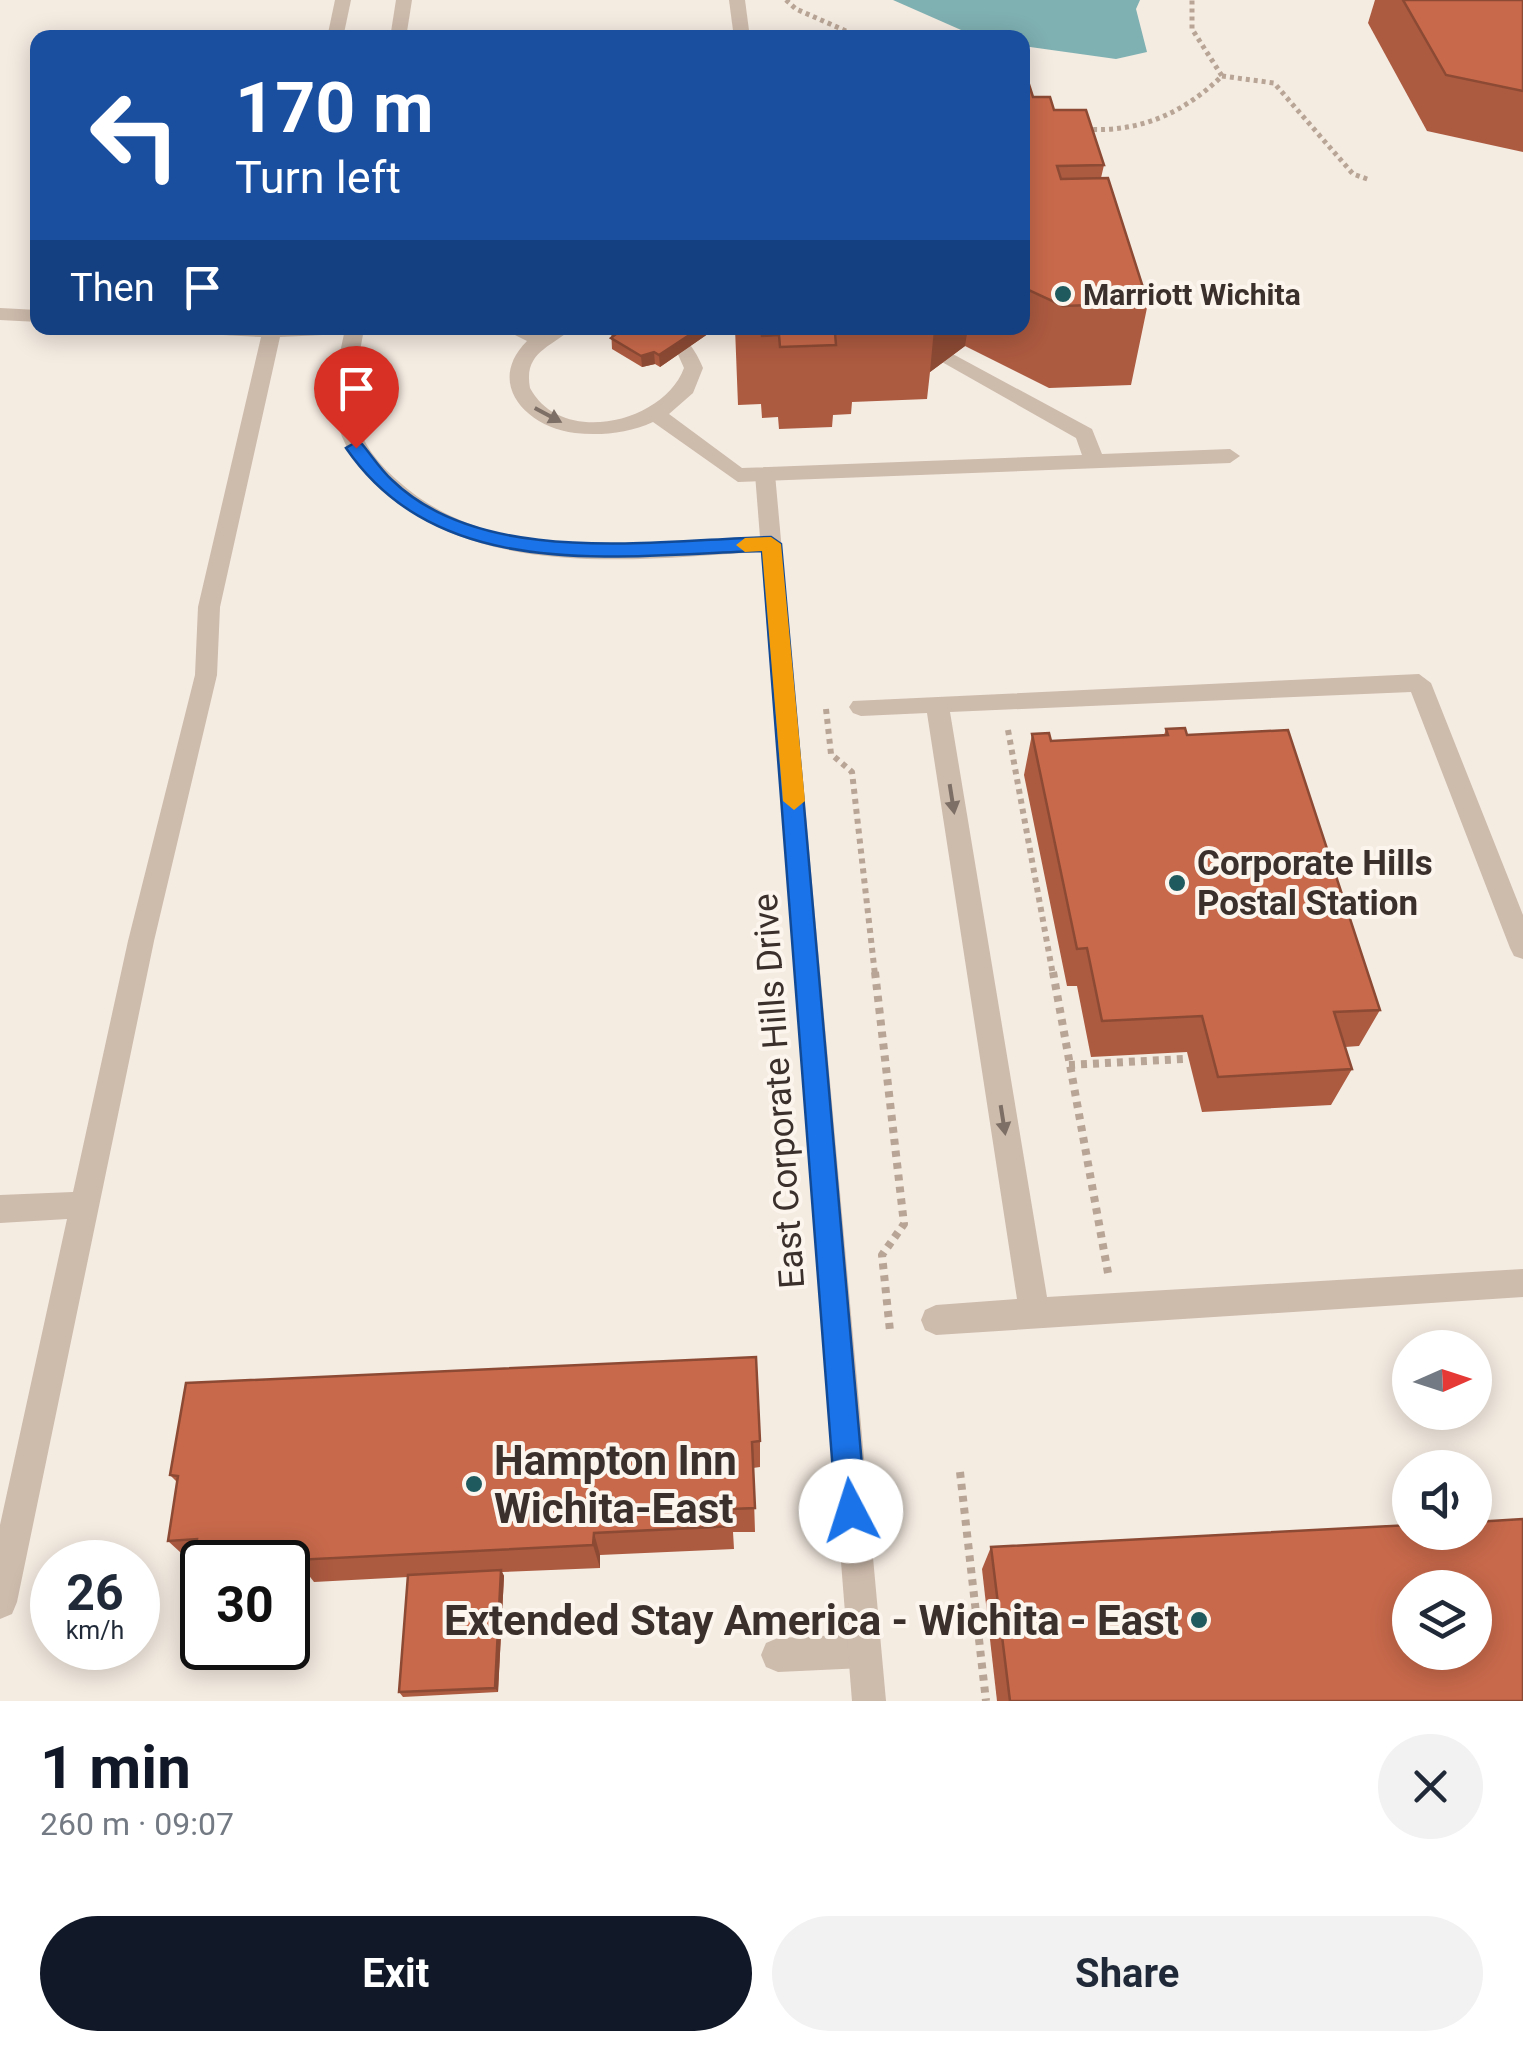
<!DOCTYPE html>
<meta charset="utf-8">
<style>
body{margin:0;font-family:Roboto,sans-serif;background:#f2f2f3;color:#1f2937;height:100vh;display:flex;flex-direction:column;font-size:38px;white-space:nowrap}
*{box-sizing:border-box;margin:0}
p{font-size:32px;color:#747a83}
.icon{flex:none;width:55px;height:55px;fill:none;stroke:currentColor;stroke-width:2;stroke-linecap:round;stroke-linejoin:round}
.map{position:relative;height:1701px;overflow:hidden}
.details{display:flex;flex-direction:column;background:#fff;flex:1}
.details>*{flex:none}
.top-card{position:absolute;left:30px;top:30px;width:1000px;height:305px;border-radius:20px;box-shadow:0 5px 25px #0003;background:#1a4fa0;color:#fff;overflow:hidden}
.needle{width:65px;rotate:87deg}
.tools{position:absolute;left:1392px;top:1330px;display:grid;gap:20px}
.tools a{display:grid;place-items:center;width:100px;height:100px;border-radius:50%;background:#fff;box-shadow:0 5px 25px #0003;font-size:50px}
.speed{position:absolute;left:30px;top:1540px;display:flex;gap:20px;font-size:50px;font-weight:700;text-align:center}
.speed>*{display:grid;place-content:center;width:130px;height:130px;border-radius:50%;background:#fff;box-shadow:0 5px 25px #0003;line-height:1}
.speed small{font-size:25px;font-weight:400}
.speed .limit{border:5px solid #111;border-radius:15px;background:#fff;color:#111}
.pin{position:absolute;display:grid;place-items:center;width:85px;height:85px;color:#fff;margin:-102px -42px;border-radius:50% 50% 50% 0;rotate:-45deg;box-shadow:0 0 10px #0007}
.pin .icon{rotate:45deg}
.me{position:absolute;width:110px;margin:-55px;rotate:355deg;stroke-linejoin:round;filter:drop-shadow(0 0 8px #0008)}
.turn{display:flex;align-items:center;gap:35px;height:210px;padding:0 40px;font-size:45px}
.turn .icon{width:130px;height:130px;stroke-width:2.5}
.turn b{display:block;font-size:70px;line-height:85px}
.then{display:flex;align-items:center;height:95px;padding:0 40px;background:#0003;gap:20px;font-size:38px}
.round{display:grid;place-items:center;flex:none;width:105px;height:105px;border-radius:52px;background:#f2f2f3}
.headline{display:flex;align-items:center;justify-content:space-between;height:170px;padding:0 40px}
h1{font-size:60px;font-weight:700;line-height:75px;color:#111827}
.cta{display:flex;gap:20px;margin-top:auto;padding:20px 40px}
.cta a{flex:1;height:115px;border-radius:60px;background:#111827;color:#fff;font-size:40px;font-weight:700;line-height:115px;text-align:center}
.cta a+a{background:#f2f2f3;color:#1f2937}
.map>svg:first-child{display:block}
.water{fill:#7fb0b2}
.lines{fill:none;stroke-linecap:round;stroke-linejoin:round}
.path-far2{stroke:#b9a596;stroke-width:5;stroke-dasharray:4 4;stroke-linecap:butt}
.path-far1{stroke:#b9a596;stroke-width:6;stroke-dasharray:5 5;stroke-linecap:butt}
.path{stroke:#b9a596;stroke-width:8;stroke-dasharray:6 6;stroke-linecap:butt}
.service{fill:#cdbbac;fill-rule:evenodd}
.minor{fill:#cdbbac;fill-rule:evenodd}
.wall{fill:#ac5a40}
.shaded-wall{fill:#8c4a34}
.building{fill:#c8694b;stroke:#8c4a34;stroke-width:2.5;fill-rule:evenodd}
.oneway{fill:#7d6f65}
.route{fill:#1a73e8;stroke:#114b97;stroke-width:2.5}
.slow{fill:#f59e0b}
.poi-dot{fill:#1f5a5e;stroke:#fbf5ee;stroke-width:4}
.labels{text-anchor:middle;dominant-baseline:central;stroke-width:8;stroke-linejoin:round;paint-order:stroke}
.far-poi-label{font-size:30px;font-weight:bold;fill:#3b302b;stroke:#fbf5ee;text-anchor:start}
.poi-label{font-size:35px;font-weight:bold;fill:#3b302b;stroke:#fbf5ee;text-anchor:start}
.street-label{font-size:35px;fill:#3b302b;stroke:#fbf5ee}
.near-poi-label{font-size:42px;font-weight:bold;fill:#3b302b;stroke:#fbf5ee;text-anchor:start}
</style>
<div class="map">
<svg width="1523" height="1701" viewBox="0 0 1523 1701">
<rect width="100%" height="100%" fill="#f4ebe1"/>
<path class="water" d="M893 0H1140L1136 9 1147 52 1116 59 1023 46 1022 38 977 37Z"/>
<g class="lines">
<g class="path-far2">
<path d="M786 0 796 9 862 38"/>
<path d="M1222 76 1274 83 1353 174 1370 180"/>
<path d="M1085 129C1139 133 1184 113 1222 76L1192 29V0"/>
</g>
<g class="path-far1">
<path d="M826 709 831 754 852 772 875 975"/>
<path d="M1008 730 1053 975"/>
</g>
<g class="path">
<path d="M875 972 904 1224 882 1255 890 1331"/>
<path d="M1053 972 1108 1273"/>
<path d="M1069 1065 1183 1059"/>
<path d="M960 1472 986 1701"/>
</g>
<g class="service">
<path d="M335 0H351L343 38H327Z"/>
<path d="M396 0H412L406 38H390Z"/>
<path d="M729 0H745L750 38H734Z"/>
<path d="M0 308 38 310V322L0 320Z"/>
<path d="M193 328H364C360 357 349 388 356 418 362 444 378 463 397 480 494 569 650 543 771 537L782 544 771 551C642 559 482 582 378 487 356 466 338 439 335 409 332 384 339 358 344 334L280 337 220 607 217 675 154 941 17 1602 12 1614 0 1619V1525L67 1219 0 1223V1195L73 1192 128 941 195 675 198 607 261 337 203 334Z"/>
<path d="M501 328H528L539 332 548 328H572C553 347 523 351 530 388 561 447 664 423 684 368L676 350 646 328C677 326 692 341 703 368L693 393 669 414 742 468 1082 455 1076 438 942 362V354L949 352 1092 429 1102 454 1230 449 1240 456 1230 463 738 482 653 422C629 433 600 436 575 433 526 427 485 383 527 341Z"/>
<path d="M1419 674 1431 683 1523 915V959L1514 956 1510 948 1411 692 950 712 1047 1297 1523 1269V1297L936 1335 925 1330 921 1320 925 1310 936 1305 1017 1299 927 713 861 716 853 713 849 707 853 701Z"/>
<path d="M863 1634 875 1639 880 1651 875 1663 863 1668 778 1672 766 1667 761 1655 766 1643 778 1638Z"/>
</g>
<path class="minor" d="M765 467 775 474 886 1701H852L755 474Z"/>
</g>
<g class="wall">
<path d="M1375 0H1523V152L1427 131 1368 23Z"/>
<path d="M1022 75 1033 97 1054 110 1104 165 1101 178 1148 303 1131 385 1049 388 965 346 930 372 927 399 852 402 851 414 833 415 832 427 779 429 778 417 762 418 761 404 738 405 735 328H1022Z"/>
<path d="M611 328 715 329 660 367 655 364 642 367 612 349Z"/>
<path d="M1166 729 1187 735 1380 1010 1359 1046 1345 1047 1352 1069 1331 1105 1202 1112 1187 1052 1091 1057 1077 986H1067L1024 775 1032 734 1051 741 1164 735Z"/>
<path d="M760 1441V1467L753 1468 755 1532H733L734 1549 600 1555V1568L502 1572 504 1576 498 1692 403 1697 399 1692 408 1577 314 1582 307 1573 288 1574V1562L192 1563 168 1541 177 1482 170 1475Z"/>
<path d="M991 1547 1523 1701H997L982 1569Z"/>
</g>
<g class="shaded-wall">
<path d="M700 328H715V329L660 367 659 355Z"/>
<path d="M934 328H968L965 346 930 372Z"/>
<path d="M654 352 655 364 642 367 641 356Z"/>
<path d="M594 1533 600 1555V1568L593 1545Z"/>
<path d="M501 1570 504 1576 498 1692 495 1688Z"/>
</g>
<g class="building">
<path d="M1403 0H1523V91L1446 75Z"/>
<path d="M1022 75H1026L1033 97H1050L1054 110H1086L1104 165 1057 166 1061 179 1108 178 1148 303 1063 306 1022 287Z"/>
<path d="M612 328H700L659 355 654 352 641 356 611 338 616 334Z"/>
<path d="M761 328H855V332L835 333 836 345 780 347 779 335 762 336Z"/>
<path d="M1185 728 1187 735 1288 730 1380 1010 1334 1012 1352 1069 1218 1077 1202 1016 1102 1021 1087 948 1077 949 1032 734 1049 733 1051 741 1168 735 1166 729Z"/>
<path d="M756 1357 760 1441 752 1442 755 1508 732 1509 733 1526 594 1533 593 1545 295 1560 296 1551 195 1555 197 1539 168 1541 178 1476 170 1475 186 1383Z"/>
<path d="M1523 1519V1701H1010L991 1547 1410 1525V1532H1475V1522ZM1410 1588H1475V1652H1410Z"/>
<path d="M501 1570 495 1688 399 1692 408 1575Z"/>
</g>
<defs><path id="oneway-solid" d="M-6-.8H1V-3.2L6.5 0L1 3.2V.8H-6Z" transform="scale(2.5)"/></defs>
<g class="oneway">
<use href="#oneway-solid" transform="translate(548 415) rotate(28)"/>
<use href="#oneway-solid" transform="translate(952 799) rotate(81)"/>
<use href="#oneway-solid" transform="translate(1003 1120) rotate(81)"/>
</g>
<path class="route" d="M356 442 362 444C372 456 381 470 392 480 483 568 655 540 771 537L781 544 866 1511 861 1521 851 1526 840 1521 836 1511 762 551C618 555 440 585 346 448Z"/>
<path class="slow" d="M771 537 781 544 805 801 794 810 783 801 762 551 745 552 736 545 745 538Z"/>
<g class="poi-dot">
<circle cx="1063" cy="294" r="10"/>
<circle cx="1177" cy="883" r="10"/>
<circle cx="474" cy="1484" r="10"/>
<circle cx="1199" cy="1620" r="10"/>
</g>
<g class="labels">
<g class="far-poi-label">
<text x="1083" y="294">Marriott Wichita</text>
</g>
<g class="poi-label">
<text x="1197" y="863">Corporate Hills<tspan x="1197" dy="40">Postal Station</tspan></text>
</g>
<g class="street-label">
<text transform="translate(779 1091) rotate(-94)">East Corporate Hills Drive</text>
</g>
<g class="near-poi-label">
<text x="494" y="1460">Hampton Inn<tspan x="494" dy="48">Wichita-East</tspan></text>
<text x="1179" y="1620" text-anchor="end">Extended Stay America - Wichita - East</text>
</g>
</g>
</svg>
<div class="tools">
<a><svg class="needle" viewBox="-14 -14 28 28"><path d="M0-13l5 13h-10z" fill="#e53935"/><path d="M0 13l5-13h-10z" fill="#747a83"/></svg></a>
<a><svg class="icon" aria-label="sound" viewBox="0 0 24 24"><path d="M4 9h4l5-4v14l-5-4H4zM17 9q2 3 0 6"/></svg></a>
<a><svg class="icon" aria-label="layers" viewBox="0 0 24 24"><path d="M12 4l9 5-9 5-9-5zM3 14l9 5 9-5"/></svg></a>
</div>
<div class="speed"><div>26<small>km/h</small></div><div class="limit">30</div></div>
<div class="pin" style="left:356px;top:448px;background:#d93025"><svg class="icon" aria-label="arrive" viewBox="0 0 24 24"><path d="M6 21V4h12l-3 4 3 4H6"/></svg></div>
<svg class="me" style="left:851px;top:1511px" viewBox="-20 -20 40 40"><circle r="19" fill="#fff"/><path d="M0-13L10 11 0 6-10 11z" fill="#1a73e8"/></svg>
<div class="top-card">
<div class="turn"><svg class="icon" aria-label="left" viewBox="0 0 24 24"><path d="M17 20v-9H6M10 6l-5 5 5 5"/></svg><div><b>170 m</b>Turn left</div></div>
<div class="then">Then<svg class="icon" aria-label="arrive" viewBox="0 0 24 24"><path d="M6 21V4h12l-3 4 3 4H6"/></svg></div>
</div>
</div>
<section class="details">
<div class="headline"><div><h1>1 min</h1><p>260 m · 09:07</p></div><a class="round"><svg class="icon" aria-label="close" viewBox="0 0 24 24"><path d="M6 6l12 12M18 6L6 18"/></svg></a></div>
<div class="cta"><a>Exit</a><a>Share</a></div>
</section>
